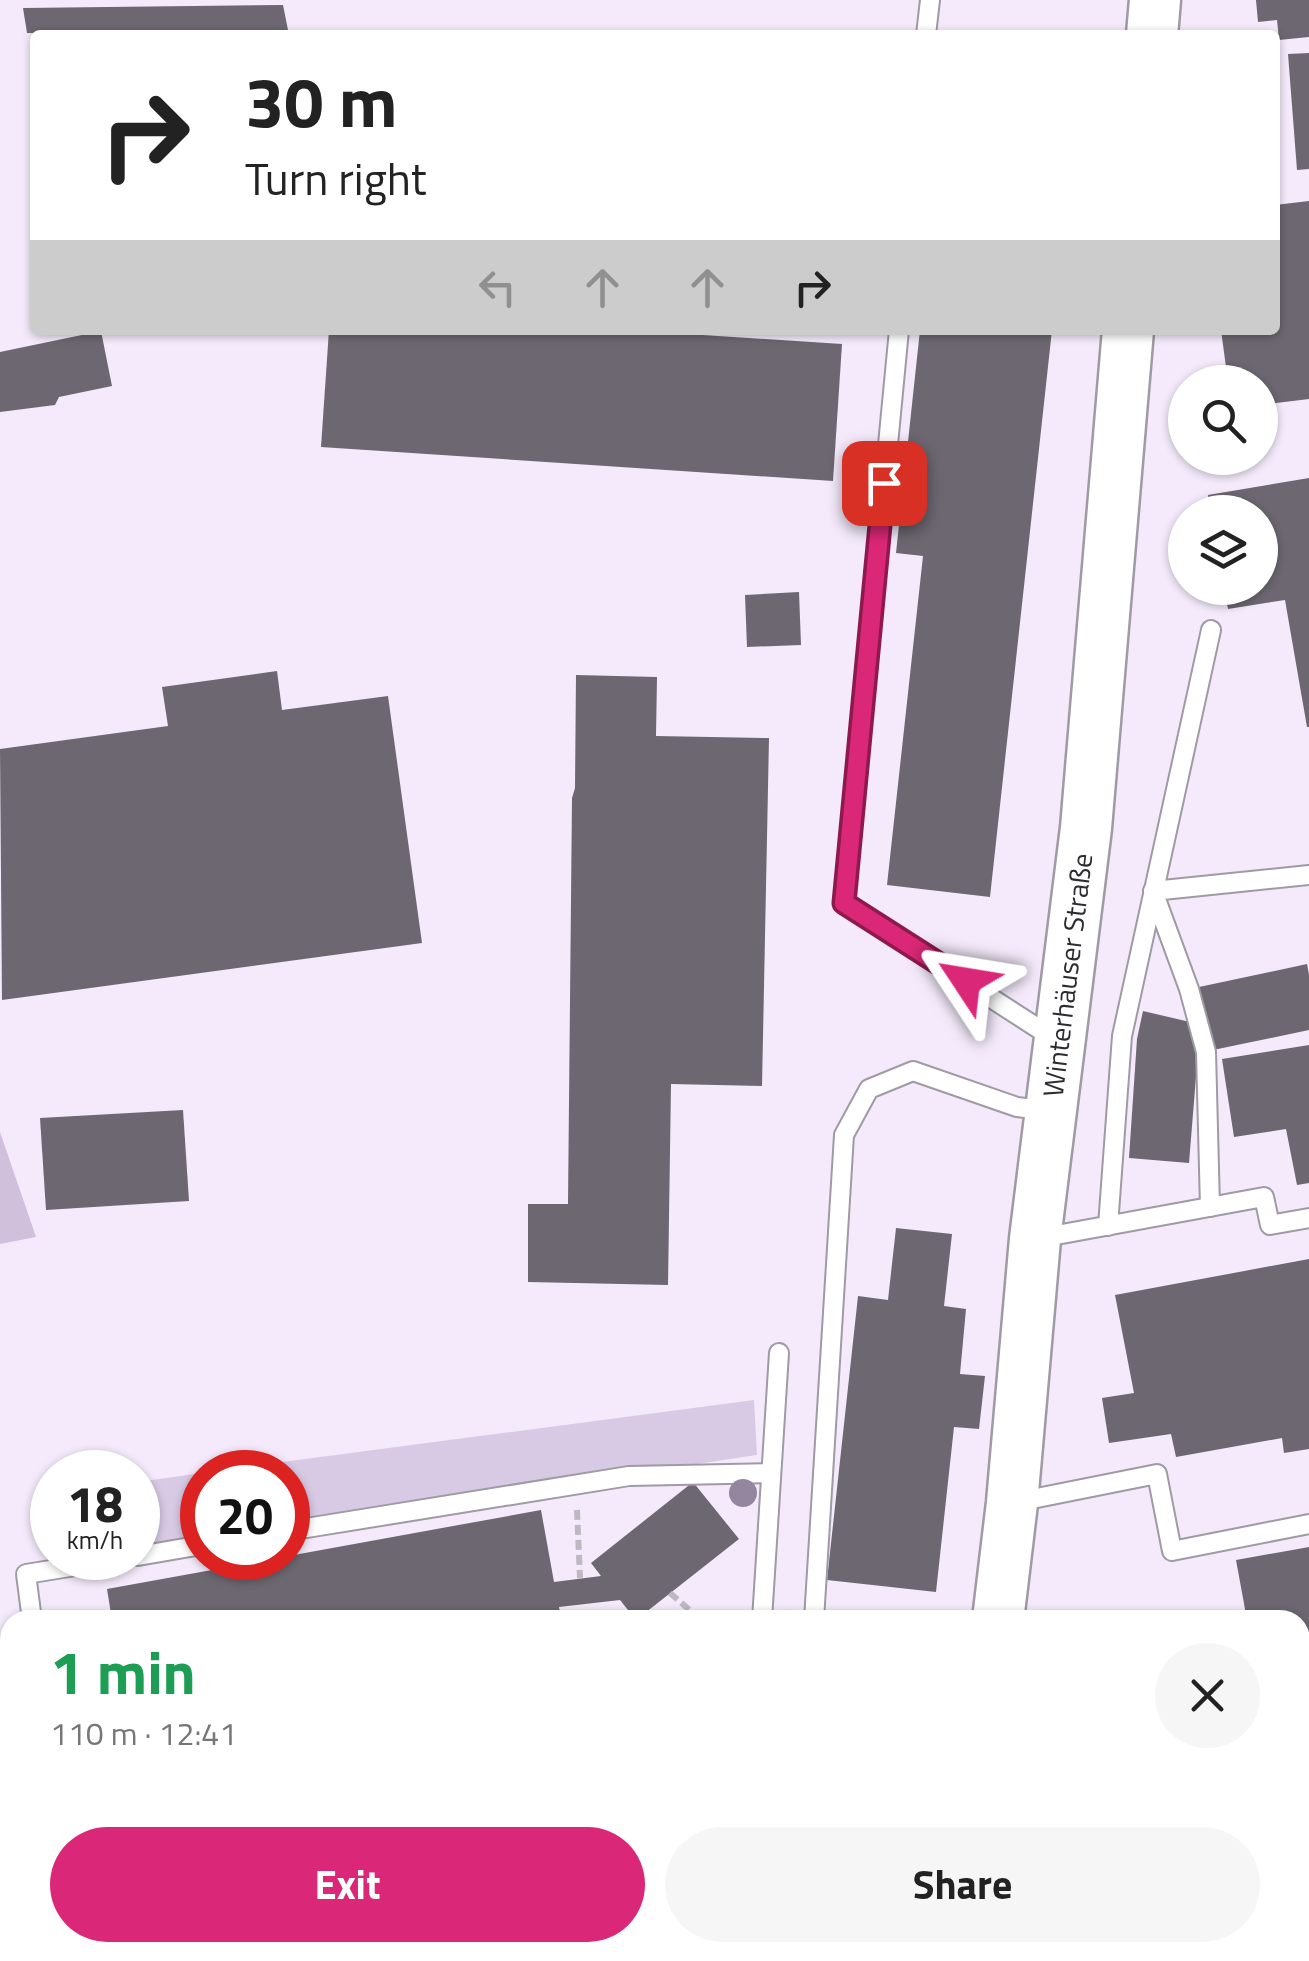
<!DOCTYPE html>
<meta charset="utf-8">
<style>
body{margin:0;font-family:"Titillium Web",sans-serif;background:#f6f6f6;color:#222;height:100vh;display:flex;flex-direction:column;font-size:38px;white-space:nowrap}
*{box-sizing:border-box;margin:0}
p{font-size:32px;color:#767676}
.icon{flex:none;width:55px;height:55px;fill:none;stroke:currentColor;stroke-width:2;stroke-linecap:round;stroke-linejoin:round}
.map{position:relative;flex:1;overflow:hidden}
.details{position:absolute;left:0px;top:1610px;width:1310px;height:352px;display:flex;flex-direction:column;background:#fff;border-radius:30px 30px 0 0;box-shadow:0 2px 8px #0004}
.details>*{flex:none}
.hud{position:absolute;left:30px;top:30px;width:1250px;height:305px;border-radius:10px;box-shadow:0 2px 8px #0004;background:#fff;color:#222;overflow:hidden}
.controls{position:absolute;left:1168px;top:365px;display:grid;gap:20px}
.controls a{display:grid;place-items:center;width:110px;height:110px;border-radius:50%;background:#fff;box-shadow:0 2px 8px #0004;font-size:50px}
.speed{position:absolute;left:30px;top:1450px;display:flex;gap:20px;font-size:50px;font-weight:700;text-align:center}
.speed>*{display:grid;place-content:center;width:130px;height:130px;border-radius:50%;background:#fff;box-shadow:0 2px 8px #0004;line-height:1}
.speed small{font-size:25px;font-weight:400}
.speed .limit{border:15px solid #d22;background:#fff;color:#111}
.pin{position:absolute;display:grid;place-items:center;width:85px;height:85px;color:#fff;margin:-42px;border-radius:20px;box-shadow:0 5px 15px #0006}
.me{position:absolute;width:110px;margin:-55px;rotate:303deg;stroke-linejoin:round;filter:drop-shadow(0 0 8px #0008)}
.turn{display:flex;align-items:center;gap:35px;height:210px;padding:0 50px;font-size:45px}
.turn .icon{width:130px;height:130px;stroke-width:2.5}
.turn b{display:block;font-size:70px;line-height:85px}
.lanes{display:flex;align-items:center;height:95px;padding:0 50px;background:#0003;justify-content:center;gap:50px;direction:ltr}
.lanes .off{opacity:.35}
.round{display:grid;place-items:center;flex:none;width:105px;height:105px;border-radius:52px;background:#f6f6f6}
.head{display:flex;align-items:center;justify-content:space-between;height:170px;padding:0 50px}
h1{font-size:60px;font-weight:700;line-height:75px;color:#1e9e55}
.cta{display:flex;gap:20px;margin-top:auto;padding:20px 50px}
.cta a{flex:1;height:115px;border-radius:60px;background:#db2777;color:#fff;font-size:40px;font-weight:700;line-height:115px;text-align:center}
.cta a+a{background:#f6f6f6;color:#222}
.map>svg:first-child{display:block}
.built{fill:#f4eafb;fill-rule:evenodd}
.green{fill:#d8cae4}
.forest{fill:#d0c0dc}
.building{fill:#6c6770}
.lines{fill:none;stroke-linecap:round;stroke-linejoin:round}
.service-casing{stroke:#9f9aa3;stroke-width:22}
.minor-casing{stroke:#9f9aa3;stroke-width:40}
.secondary-casing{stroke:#9f9aa3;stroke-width:55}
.path{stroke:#bdb9c0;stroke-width:6;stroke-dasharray:10 5;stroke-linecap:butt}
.service{stroke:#fff;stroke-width:18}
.minor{stroke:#fff;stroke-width:35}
.secondary{stroke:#fff;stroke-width:50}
.tree{fill:#95869f}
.route-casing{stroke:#8e194d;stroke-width:25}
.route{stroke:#db2777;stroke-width:18}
.labels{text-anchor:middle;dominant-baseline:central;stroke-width:10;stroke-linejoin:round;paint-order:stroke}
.street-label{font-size:28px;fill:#2d2b2f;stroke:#fff}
</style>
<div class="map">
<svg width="1309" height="1961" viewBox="0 0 1309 1961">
<rect width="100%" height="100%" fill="#fbf6fe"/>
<path class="built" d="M0 0H1309V1961H0ZM35 35H1275V330H35ZM1185 382H1260V458H1185ZM1185 512H1260V588H1185ZM52 1472H138V1558H52ZM202 1472H288V1558H202ZM10 1620H1300V1952H10Z"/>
<g class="green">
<path d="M754 1400 757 1455 288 1525V1472H207Z"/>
<path d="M202 1473V1538L138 1547V1482Z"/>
</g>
<path class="forest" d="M0 1132 36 1237 0 1244Z"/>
<g class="building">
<path d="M1256 0H1309V37L1279 40 1277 20 1258 22Z"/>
<path d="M283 5 289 35 27 33 23 8Z"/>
<path d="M1309 53V169L1297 170 1288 54Z"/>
<path d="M1309 201V399L1260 405V382H1228L1221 330H1275V205Z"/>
<path d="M329 330H626L842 344 833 481 321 447Z"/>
<path d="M920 330H1052L990 897 887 885 923 556 896 553Z"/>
<path d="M101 331 112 386 59 397 55 405 0 412V352Z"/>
<path d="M1309 478V727H1307L1285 600 1228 609 1224 588H1260V512H1211L1208 495Z"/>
<path d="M799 592 801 645 747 647 745 595Z"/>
<path d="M277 671 282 710 388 696 422 943 2 1000 0 749 168 726 162 687Z"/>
<path d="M576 675 657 677 656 736 769 738 762 1086 671 1084 668 1285 528 1282V1204H568L572 798 575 788Z"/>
<path d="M1307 964 1309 975V1030L1213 1050 1199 987Z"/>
<path d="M1143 1011 1190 1022 1198 1052 1189 1163 1129 1158 1137 1039Z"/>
<path d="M1309 1045V1183L1297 1185 1286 1129 1234 1137 1222 1059Z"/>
<path d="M183 1110 189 1201 46 1210 40 1118Z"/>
<path d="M896 1228 952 1234 944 1306 966 1309 960 1374 985 1376 979 1429 954 1427 936 1592 827 1580 858 1296 888 1300Z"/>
<path d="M1309 1259V1449L1284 1453 1282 1438 1176 1457 1171 1434 1109 1443 1102 1398 1134 1393 1115 1295Z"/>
<path d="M693 1482 739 1539 636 1620 620 1600 559 1607 561 1620H112L107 1589 541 1510 554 1582 601 1576 591 1563Z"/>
<path d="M1309 1547V1637L1300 1639V1620H1247L1236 1560Z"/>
<path d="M139 1952H261V1954L253 1956 254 1961H141Z"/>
</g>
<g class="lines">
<defs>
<g id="service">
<path d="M926 35 930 0"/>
<path d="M899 330 844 903 1053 1038"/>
<path d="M1210 1207 1206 1052 1189 989 1153 891 1309 875"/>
<path d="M1108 1226 1122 1036 1211 630"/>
<path d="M1040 1238 1264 1197 1270 1225 1309 1218"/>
<path d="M1017 1502 1157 1474 1172 1551 1309 1524"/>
<path d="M288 1531 629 1476 771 1473"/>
<path d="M138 1556 202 1545"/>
<path d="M32 1620 26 1574 125 1558"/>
<path d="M762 1620 779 1353"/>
<path d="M814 1620 844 1135 869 1089 913 1071 1017 1107 1050 1111"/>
<path d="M1300 1694 1309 1692"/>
<path d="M1300 1831 1307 1863"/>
<path d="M918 1952 920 1961"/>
<path d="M1056 1952 1062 1961"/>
<path d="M845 1961 876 1952"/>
</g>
<path id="minor" d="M0 1806 10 1803"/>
<g id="secondary">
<path d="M1152 35 1155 0"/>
<path d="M998 1620 1012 1503 1035 1239 1086 828 1128 330"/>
<path d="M1004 1952 1005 1961"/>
</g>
</defs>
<use href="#service" class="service-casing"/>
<use href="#minor" class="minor-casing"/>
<use href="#secondary" class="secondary-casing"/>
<g class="path">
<path d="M577 1510 580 1578"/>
<path d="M670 1593 701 1620"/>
</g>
<use href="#service" class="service"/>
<use href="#minor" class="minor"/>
<use href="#secondary" class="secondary"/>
</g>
<circle class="tree" cx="743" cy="1493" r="14"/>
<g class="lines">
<defs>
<path id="route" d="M884 483 844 903 966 981"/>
</defs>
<use href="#route" class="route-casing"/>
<use href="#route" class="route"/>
</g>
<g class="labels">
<g class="street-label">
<text transform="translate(1067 975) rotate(-83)">Winterhäuser Straße</text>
</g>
</g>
</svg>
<div class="controls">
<a><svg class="icon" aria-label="search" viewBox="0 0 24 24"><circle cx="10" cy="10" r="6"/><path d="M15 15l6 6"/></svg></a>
<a><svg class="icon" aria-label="layers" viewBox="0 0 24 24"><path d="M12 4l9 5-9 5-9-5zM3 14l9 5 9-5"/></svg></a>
</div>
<div class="speed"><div>18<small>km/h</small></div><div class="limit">20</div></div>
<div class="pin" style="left:884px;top:483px;background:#d93025"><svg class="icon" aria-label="arrive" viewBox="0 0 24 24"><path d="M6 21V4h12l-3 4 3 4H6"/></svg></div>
<svg class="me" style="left:966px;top:981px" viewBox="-20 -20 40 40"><path d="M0-17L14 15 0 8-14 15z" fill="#db2777" stroke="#fff" stroke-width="4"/></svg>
<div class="hud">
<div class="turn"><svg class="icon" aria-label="right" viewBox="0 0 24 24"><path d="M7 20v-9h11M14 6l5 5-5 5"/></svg><div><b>30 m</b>Turn right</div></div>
<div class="lanes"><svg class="icon off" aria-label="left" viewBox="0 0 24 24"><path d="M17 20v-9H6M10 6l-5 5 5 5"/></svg><svg class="icon off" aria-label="ahead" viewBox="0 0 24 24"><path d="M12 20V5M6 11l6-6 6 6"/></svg><svg class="icon off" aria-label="ahead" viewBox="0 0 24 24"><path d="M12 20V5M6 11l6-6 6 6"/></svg><svg class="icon" aria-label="right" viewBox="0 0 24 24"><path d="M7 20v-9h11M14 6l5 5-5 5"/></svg></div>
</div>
<section class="details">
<div class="head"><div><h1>1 min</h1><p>110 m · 12:41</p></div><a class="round"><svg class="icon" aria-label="close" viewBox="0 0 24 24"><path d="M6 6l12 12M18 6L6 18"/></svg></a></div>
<div class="cta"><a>Exit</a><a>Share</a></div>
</section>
</div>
